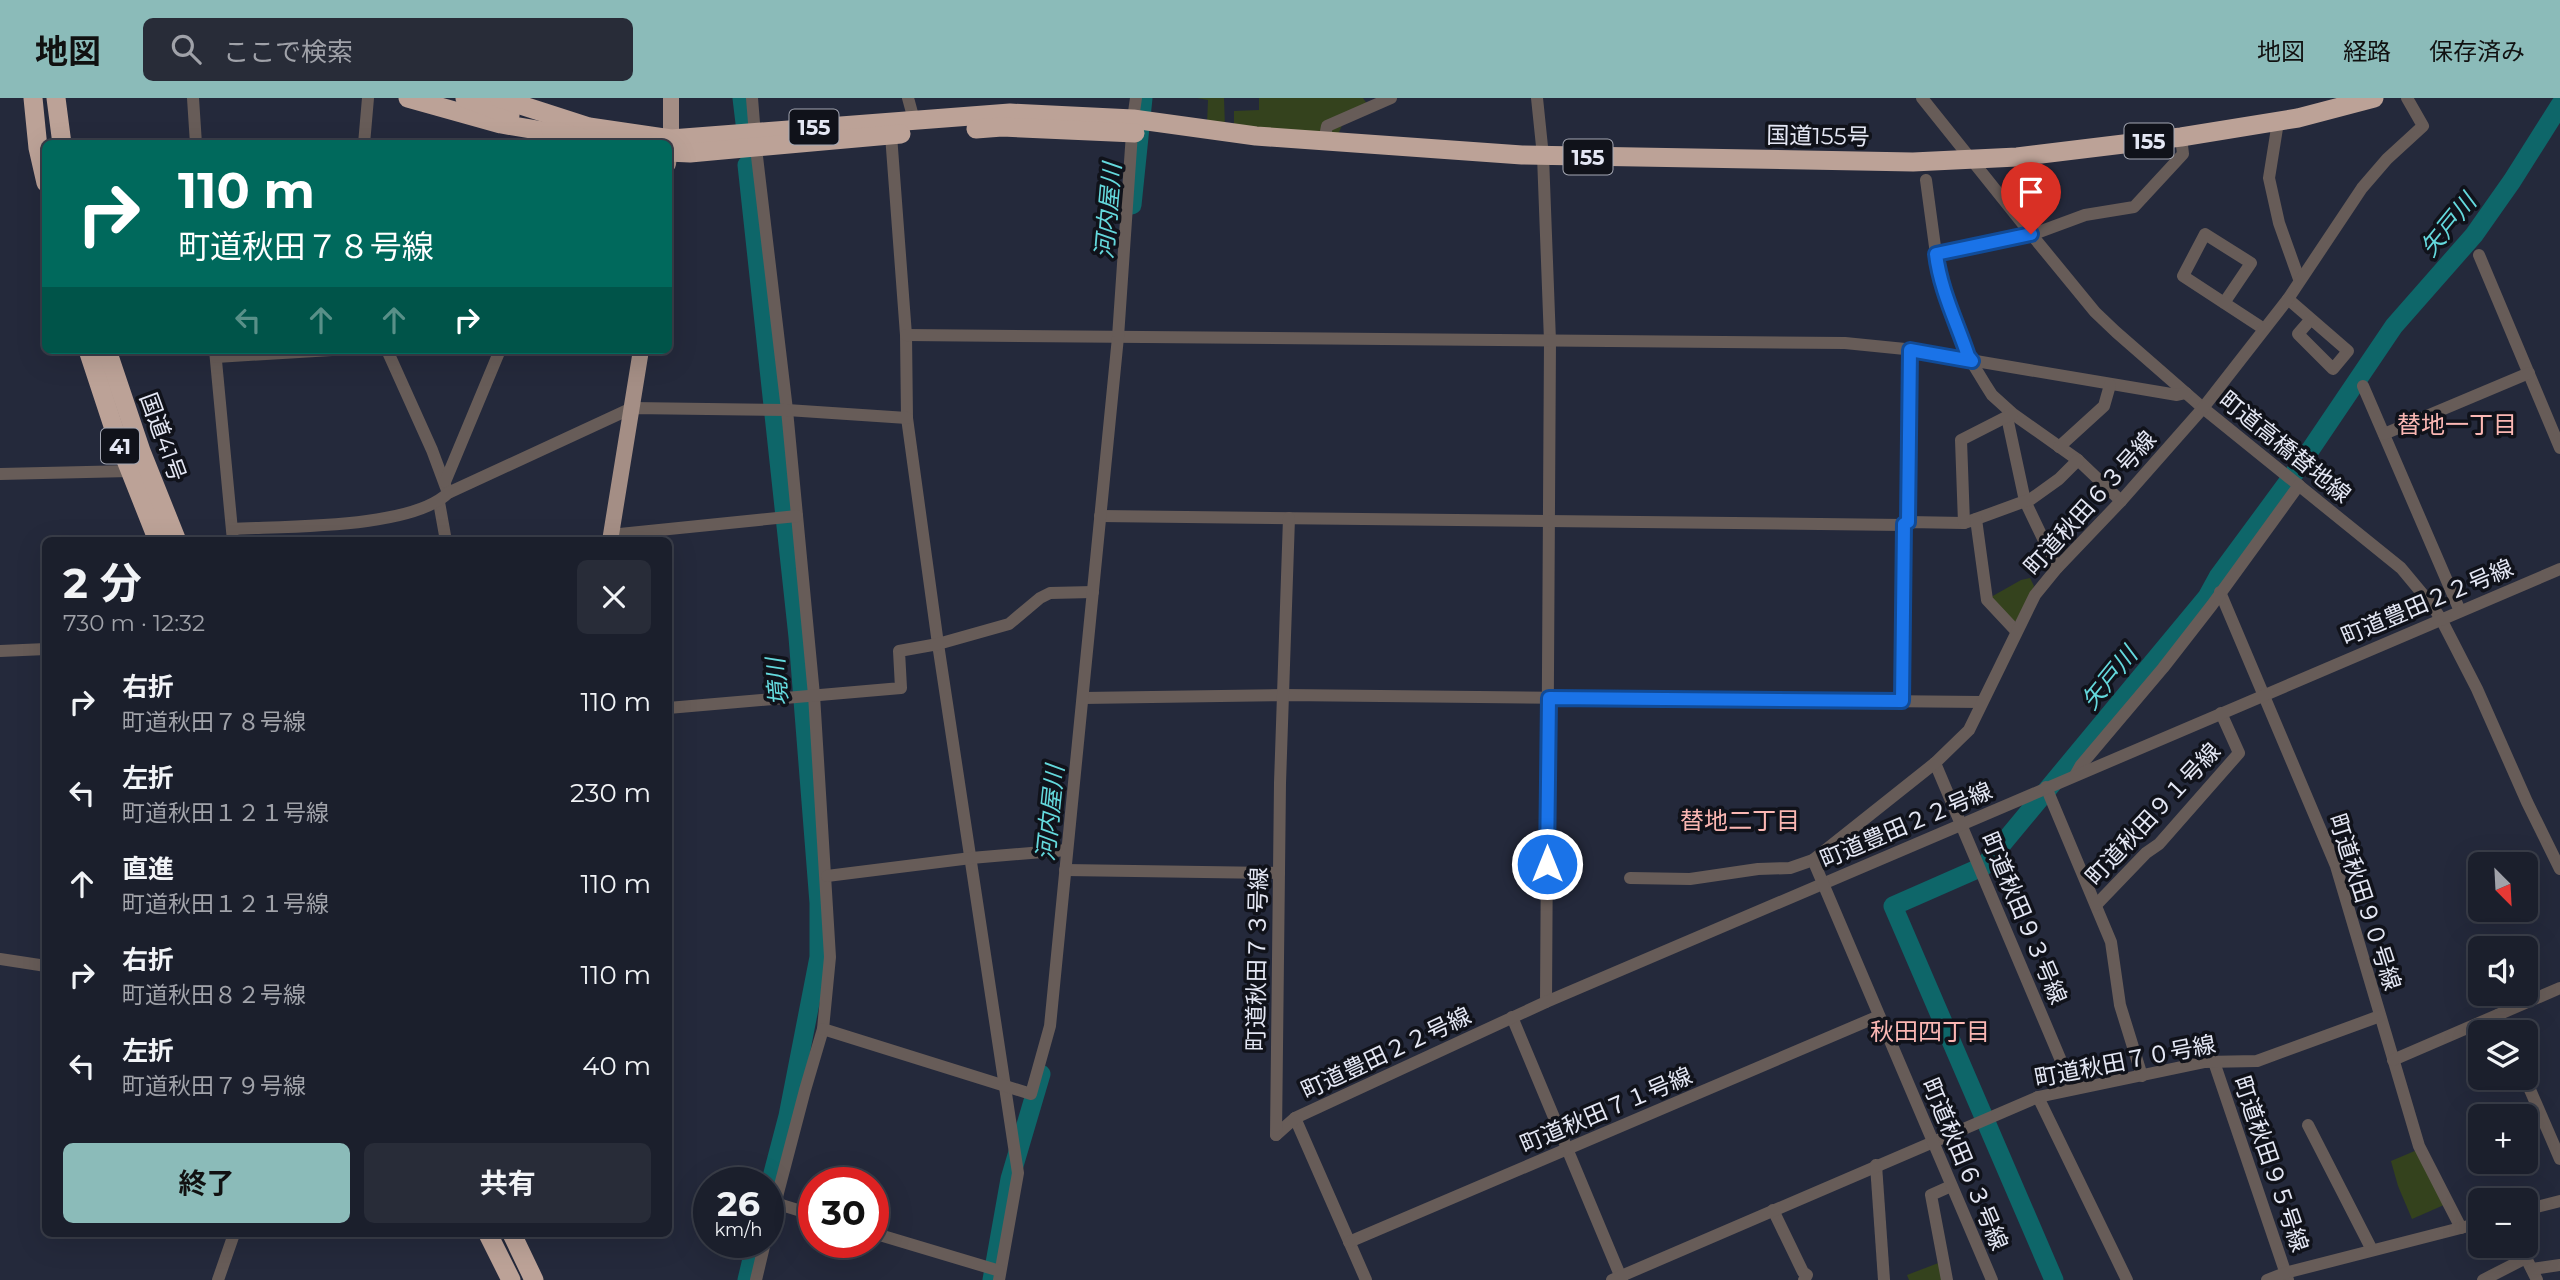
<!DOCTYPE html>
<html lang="ja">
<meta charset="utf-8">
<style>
body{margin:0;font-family:Montserrat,"Noto Sans JP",sans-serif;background:#282c38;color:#f1f3f6;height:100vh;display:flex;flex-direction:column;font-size:26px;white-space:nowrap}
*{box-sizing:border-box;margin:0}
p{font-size:23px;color:#a0a2a9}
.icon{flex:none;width:38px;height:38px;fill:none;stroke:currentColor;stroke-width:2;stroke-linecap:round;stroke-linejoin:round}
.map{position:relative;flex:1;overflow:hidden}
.sheet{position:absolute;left:42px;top:439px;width:630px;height:700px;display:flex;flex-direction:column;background:#1b1f2c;border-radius:10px;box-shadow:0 7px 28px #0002,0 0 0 2px #393d48}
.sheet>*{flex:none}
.top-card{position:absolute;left:42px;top:42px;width:630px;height:214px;border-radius:10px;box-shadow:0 7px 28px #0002,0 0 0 2px #393d48;background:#00695c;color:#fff;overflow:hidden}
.needle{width:46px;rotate:156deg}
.fabs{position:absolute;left:2468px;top:754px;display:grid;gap:14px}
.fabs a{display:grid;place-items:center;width:70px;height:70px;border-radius:10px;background:#1b1f2c;box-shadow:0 7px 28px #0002,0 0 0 2px #393d48;font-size:35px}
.speed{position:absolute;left:693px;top:1069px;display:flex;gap:14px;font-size:35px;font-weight:700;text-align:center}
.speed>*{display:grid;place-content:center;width:91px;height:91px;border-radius:50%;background:#1b1f2c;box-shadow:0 7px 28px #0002,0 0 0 2px #393d48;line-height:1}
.speed small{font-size:18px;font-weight:400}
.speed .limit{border:10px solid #d22;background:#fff;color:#111}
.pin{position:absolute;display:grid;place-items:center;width:60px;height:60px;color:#fff;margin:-72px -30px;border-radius:50% 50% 50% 0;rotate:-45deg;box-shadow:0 0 7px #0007}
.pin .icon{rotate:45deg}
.me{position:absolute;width:77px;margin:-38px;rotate:0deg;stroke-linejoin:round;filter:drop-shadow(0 0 5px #0008)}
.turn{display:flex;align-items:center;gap:24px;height:147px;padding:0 21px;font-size:32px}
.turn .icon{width:91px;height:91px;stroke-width:2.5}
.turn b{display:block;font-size:49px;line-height:60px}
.lanes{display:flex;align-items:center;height:66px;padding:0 21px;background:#0003;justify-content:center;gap:35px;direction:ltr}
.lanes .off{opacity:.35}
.round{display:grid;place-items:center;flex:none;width:74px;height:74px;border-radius:10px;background:#282c38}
.overview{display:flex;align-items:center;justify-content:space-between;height:119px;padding:0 21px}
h1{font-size:42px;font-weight:700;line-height:52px}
.action{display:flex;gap:14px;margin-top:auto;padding:14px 21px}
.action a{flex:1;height:80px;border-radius:10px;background:#8bbbb9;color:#111;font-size:28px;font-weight:700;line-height:80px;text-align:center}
.action a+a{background:#282c38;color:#f1f3f6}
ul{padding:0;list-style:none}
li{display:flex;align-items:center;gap:21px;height:91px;padding:0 21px}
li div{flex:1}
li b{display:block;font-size:26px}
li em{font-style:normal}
header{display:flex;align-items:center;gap:42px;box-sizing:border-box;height:98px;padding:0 35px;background:#8bbbb9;color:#111}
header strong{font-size:33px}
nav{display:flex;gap:38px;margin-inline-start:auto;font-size:24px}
.search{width:490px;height:63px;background:#282c38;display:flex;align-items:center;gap:18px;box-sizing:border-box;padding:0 24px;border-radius:10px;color:#a0a2a9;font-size:26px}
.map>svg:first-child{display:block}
.green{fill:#34421d}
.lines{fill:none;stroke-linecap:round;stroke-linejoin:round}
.river{stroke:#0e6669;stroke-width:19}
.minor{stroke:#675c58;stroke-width:12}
.major{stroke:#a48e85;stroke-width:16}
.highway{stroke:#bca297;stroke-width:19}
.route-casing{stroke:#114b97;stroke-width:18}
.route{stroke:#1a73e8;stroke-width:12}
.labels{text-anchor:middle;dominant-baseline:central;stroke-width:7;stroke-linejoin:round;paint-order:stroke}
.shield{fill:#10121a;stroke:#a4a7b3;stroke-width:2}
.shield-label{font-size:21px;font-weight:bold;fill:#e4e7f4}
.street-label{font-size:23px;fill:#e4e7f4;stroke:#10121a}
.water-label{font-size:24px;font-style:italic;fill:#64d9dd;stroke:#10121a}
.neighbourhood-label{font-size:24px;fill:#fbb7b3;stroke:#10121a}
</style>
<header>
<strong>地図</strong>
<div class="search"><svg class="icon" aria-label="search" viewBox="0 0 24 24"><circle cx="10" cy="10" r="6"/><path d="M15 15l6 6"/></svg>ここで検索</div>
<nav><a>地図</a><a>経路</a><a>保存済み</a></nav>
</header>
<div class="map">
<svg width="2560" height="1182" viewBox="0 0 2560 1182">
<rect width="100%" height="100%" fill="#24293b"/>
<g class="green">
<path d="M1197 0H1224L1225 29 1207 26 1208 2Z"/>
<path d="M1259 0H1363L1367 6 1346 18 1337 39 1234 30V13L1259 12Z"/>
<path d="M2030 480 2034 488 2018 523 2011 524 1991 499 2021 482Z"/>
<path d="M2417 1052 2444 1107 2412 1121 2398 1088 2391 1063Z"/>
<path d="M1941 1164 1944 1182H1909L1907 1177Z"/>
</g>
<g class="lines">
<g class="river">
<path d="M742 0 745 25"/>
<path d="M747 67 798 539 819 805V859L788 1018 768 1094"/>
<path d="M1132 107 1143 0"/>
<path d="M747 1182 756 1144"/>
<path d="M992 1182 1010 1081 1041 976"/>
<path d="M2054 1182 1893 808 1984 768 2207 499 2218 479 2296 373 2394 228 2474 137 2512 83 2560 7"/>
</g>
<g class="minor">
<path d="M193 0 196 46"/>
<path d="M752 0 756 50 787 312 814 597 830 859 823 931 805 992 768 1133"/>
<path d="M908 0 914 22"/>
<path d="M1537 0 1543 58 1550 243 1546 904"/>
<path d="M1922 0 2031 136 2095 214 2116 234 2203 310 2401 470 2431 506 2441 521 2477 591 2527 704 2560 771"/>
<path d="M1133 21 1136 0"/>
<path d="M2278 24 2269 80 2279 125 2299 181"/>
<path d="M891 37 906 237 907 320 938 546 1018 1075 999 1182"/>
<path d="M1324 44 1327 28 1391 0"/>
<path d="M364 46 368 0"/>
<path d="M1926 82 1938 171 1968 258 1985 286 1992 297 2013 316 2078 362 2121 403"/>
<path d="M1936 156 2039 134 2085 117 2134 109 2183 56 2181 39"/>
<path d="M2479 157 2560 350"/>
<path d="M2288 201 2348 253 2333 271 2298 236 2311 221"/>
<path d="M2224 205 2251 165 2205 136 2183 178 2264 231"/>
<path d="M906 237 1845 245 1905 251 2177 297 2186 295"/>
<path d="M215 252 233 443"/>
<path d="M387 252 432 352 448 395"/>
<path d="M216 259 332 252"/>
<path d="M2363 288 2460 513"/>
<path d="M2007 319 2025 403 2057 470"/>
<path d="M2384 336 2529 275"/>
<path d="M2059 349 2104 308 2110 287"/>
<path d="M0 376 130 373"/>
<path d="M445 384 500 252"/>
<path d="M439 404 446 443"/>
<path d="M1100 418 1903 427 1908 424 1964 425 1976 421 2031 401 2059 381 2078 362"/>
<path d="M1976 421 1987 502 2016 533"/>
<path d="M1908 424 1910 252"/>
<path d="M1964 425 1961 342 2012 316"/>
<path d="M232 431C285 428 411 431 448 395L632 310 787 312 907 320"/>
<path d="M610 437 797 418"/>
<path d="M2220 494 2336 768 2419 1048 2461 1130"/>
<path d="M0 553 46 551"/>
<path d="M1083 600 1285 597 1981 604"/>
<path d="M1902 603 1904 426"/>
<path d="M668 610 901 590 899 553 938 546 1009 526 1040 500 1050 495 1093 494"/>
<path d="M1935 665 2073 991"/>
<path d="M2076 676 2081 667 2163 570 2212 507 2299 387"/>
<path d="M2046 689 2111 844 2120 907 2142 978"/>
<path d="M1065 772 1279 775"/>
<path d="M827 778 971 760 1067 752"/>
<path d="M1630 780 1690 781 1758 771 1790 770 1813 762"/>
<path d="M2096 807 2146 755 2159 746 2239 655 2221 615"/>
<path d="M0 861 46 868"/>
<path d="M2498 917 2506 934"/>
<path d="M1512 919 1622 1182"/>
<path d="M823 931 1031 996 1050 928 1118 239 1132 35"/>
<path d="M2393 962 2560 890"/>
<path d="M2214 964 2288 1182"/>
<path d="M2525 980 2560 1061"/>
<path d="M2038 999 2127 1182"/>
<path d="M1295 1020 1366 1182"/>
<path d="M2308 1027 2372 1152"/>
<path d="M1276 1037 1295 1020 1546 904 2560 471"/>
<path d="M1276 1037 1280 685 1289 420"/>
<path d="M1876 1067 1884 1182"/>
<path d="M775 1105 814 1117"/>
<path d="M1773 1112 1803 1174 1807 1177 1804 1182"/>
<path d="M2525 1112 2560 1103"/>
<path d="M873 1135 1000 1173"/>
<path d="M1349 1144 1879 918"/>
<path d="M2520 1148 2537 1182"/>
<path d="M2532 1171 2560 1167"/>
<path d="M218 1182 234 1136"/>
<path d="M756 1182 765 1144"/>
<path d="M1612 1182 2038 999 2205 964 2257 963 2380 918"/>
<path d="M1947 1182 1931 1097 1951 1088"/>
<path d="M1992 1182 1813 762 1935 665 1969 632 2035 497 2057 470 2121 403 2203 310 2288 201 2362 90 2387 61 2423 28 2407 0"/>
<path d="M2267 1182 2285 1175 2480 1125"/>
<path d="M2483 1182 2526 1160"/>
</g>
<g class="major">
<path d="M668 66 671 41V0"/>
<path d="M610 443 641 252"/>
</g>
<g class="highway">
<path d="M33 0 38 50 46 85"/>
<path d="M56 0 62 46"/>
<path d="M408 0 501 26 561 36"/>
<path d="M465 0 510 17"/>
<path d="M499 0 589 29 671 41 1010 15 1133 21 1256 38 1522 57 1913 64 2017 59 2181 39 2298 20 2374 0"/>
<path d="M976 31 1002 29 1135 35"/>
<path d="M551 32 604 46"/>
<path d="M668 54 690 55 901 36"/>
<path d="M88 252 116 337 158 443"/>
<path d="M107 252 141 353 177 443"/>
<path d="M488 1136 511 1182"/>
<path d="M512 1136 534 1182"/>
</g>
</g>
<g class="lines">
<defs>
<path id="route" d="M1547 766 1549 600 1902 603 1904 426 1908 424 1910 252 1972 263 1968 258C1957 225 1940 191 1936 156L2031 136"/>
</defs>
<use href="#route" class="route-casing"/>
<use href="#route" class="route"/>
</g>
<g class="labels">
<g class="shield">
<rect x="789.5" y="11.5" width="49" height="35" rx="5"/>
<rect x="2124.5" y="25.5" width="49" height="35" rx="5"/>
<rect x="1563.5" y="41.5" width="49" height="35" rx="5"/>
<rect x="101" y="330.5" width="38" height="35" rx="5"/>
</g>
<g class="shield-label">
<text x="814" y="29">155</text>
<text x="2149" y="43">155</text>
<text x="1588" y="59">155</text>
<text x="120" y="348">41</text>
</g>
<g class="street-label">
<text transform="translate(1818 38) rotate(1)">国道155号</text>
<text transform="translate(163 339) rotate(70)">国道41号</text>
<text transform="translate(2285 349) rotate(39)">町道高橋替地線</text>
<text transform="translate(2090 405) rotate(-48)">町道秋田６３号線</text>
<text transform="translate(2427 504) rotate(-23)">町道豊田２２号線</text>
<text transform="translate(2153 716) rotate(-47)">町道秋田９１号線</text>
<text transform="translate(1906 727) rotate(-23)">町道豊田２２号線</text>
<text transform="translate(2365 804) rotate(72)">町道秋田９０号線</text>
<text transform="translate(2024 820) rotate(67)">町道秋田９３号線</text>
<text transform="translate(1257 861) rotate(-89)">町道秋田７３号線</text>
<text transform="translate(1386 955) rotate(-25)">町道豊田２２号線</text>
<text transform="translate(2125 963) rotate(-11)">町道秋田７０号線</text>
<text transform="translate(1606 1012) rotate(-23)">町道秋田７１号線</text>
<text transform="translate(1965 1066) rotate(67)">町道秋田６３号線</text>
<text transform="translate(2271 1066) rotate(71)">町道秋田９５号線</text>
</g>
<g class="water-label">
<text transform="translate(1108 113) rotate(-85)">河内屋川</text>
<text transform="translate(2448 127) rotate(-51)">矢戸川</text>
<text transform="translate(2109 580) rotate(-51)">矢戸川</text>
<text transform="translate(777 584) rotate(-95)">境川</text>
<text transform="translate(1050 715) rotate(-84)">河内屋川</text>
</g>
<g class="neighbourhood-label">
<text x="2457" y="326">替地一丁目</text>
<text x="1740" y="722">替地二丁目</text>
<text x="1930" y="933">秋田四丁目</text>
</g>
</g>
</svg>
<div class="fabs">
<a><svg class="needle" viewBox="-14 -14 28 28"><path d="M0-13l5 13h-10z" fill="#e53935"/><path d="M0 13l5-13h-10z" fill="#a0a2a9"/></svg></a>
<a><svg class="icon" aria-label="sound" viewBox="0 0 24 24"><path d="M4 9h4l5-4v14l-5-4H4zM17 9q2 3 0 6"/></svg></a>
<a><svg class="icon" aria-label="layers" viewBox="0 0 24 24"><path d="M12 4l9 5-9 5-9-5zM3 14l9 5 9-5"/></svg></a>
<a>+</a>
<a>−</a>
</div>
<div class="speed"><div>26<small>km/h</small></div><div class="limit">30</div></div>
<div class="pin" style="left:2031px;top:136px;background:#d93025"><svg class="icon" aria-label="arrive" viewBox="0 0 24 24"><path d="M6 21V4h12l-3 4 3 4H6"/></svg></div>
<svg class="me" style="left:1547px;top:766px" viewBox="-20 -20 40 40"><circle r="17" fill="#1a73e8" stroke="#fff" stroke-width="3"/><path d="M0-11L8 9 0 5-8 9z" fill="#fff"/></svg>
<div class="top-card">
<div class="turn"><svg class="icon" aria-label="right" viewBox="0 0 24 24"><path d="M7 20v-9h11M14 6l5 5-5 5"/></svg><div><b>110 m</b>町道秋田７８号線</div></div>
<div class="lanes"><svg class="icon off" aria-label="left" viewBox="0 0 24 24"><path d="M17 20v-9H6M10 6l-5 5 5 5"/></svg><svg class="icon off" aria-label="ahead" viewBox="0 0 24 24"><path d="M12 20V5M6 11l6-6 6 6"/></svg><svg class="icon off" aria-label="ahead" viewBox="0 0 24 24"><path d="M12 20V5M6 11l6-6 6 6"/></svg><svg class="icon" aria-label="right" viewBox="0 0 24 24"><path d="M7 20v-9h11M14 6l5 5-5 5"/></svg></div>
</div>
<section class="sheet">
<div class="overview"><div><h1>2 分</h1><p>730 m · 12:32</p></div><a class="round"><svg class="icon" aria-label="close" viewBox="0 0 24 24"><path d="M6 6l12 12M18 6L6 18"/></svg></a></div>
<ul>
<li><svg class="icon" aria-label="right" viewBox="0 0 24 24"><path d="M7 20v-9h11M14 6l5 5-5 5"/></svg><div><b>右折</b><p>町道秋田７８号線</p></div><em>110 m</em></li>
<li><svg class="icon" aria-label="left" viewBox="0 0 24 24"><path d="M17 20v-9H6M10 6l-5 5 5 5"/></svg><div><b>左折</b><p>町道秋田１２１号線</p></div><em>230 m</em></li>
<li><svg class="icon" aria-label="ahead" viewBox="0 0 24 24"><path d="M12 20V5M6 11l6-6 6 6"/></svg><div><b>直進</b><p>町道秋田１２１号線</p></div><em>110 m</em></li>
<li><svg class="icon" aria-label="right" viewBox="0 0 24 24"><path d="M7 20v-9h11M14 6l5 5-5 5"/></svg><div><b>右折</b><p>町道秋田８２号線</p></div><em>110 m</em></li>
<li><svg class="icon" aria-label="left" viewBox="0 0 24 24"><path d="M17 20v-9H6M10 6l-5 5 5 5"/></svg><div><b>左折</b><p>町道秋田７９号線</p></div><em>40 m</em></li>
</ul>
<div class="action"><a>終了</a><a>共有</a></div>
</section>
</div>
